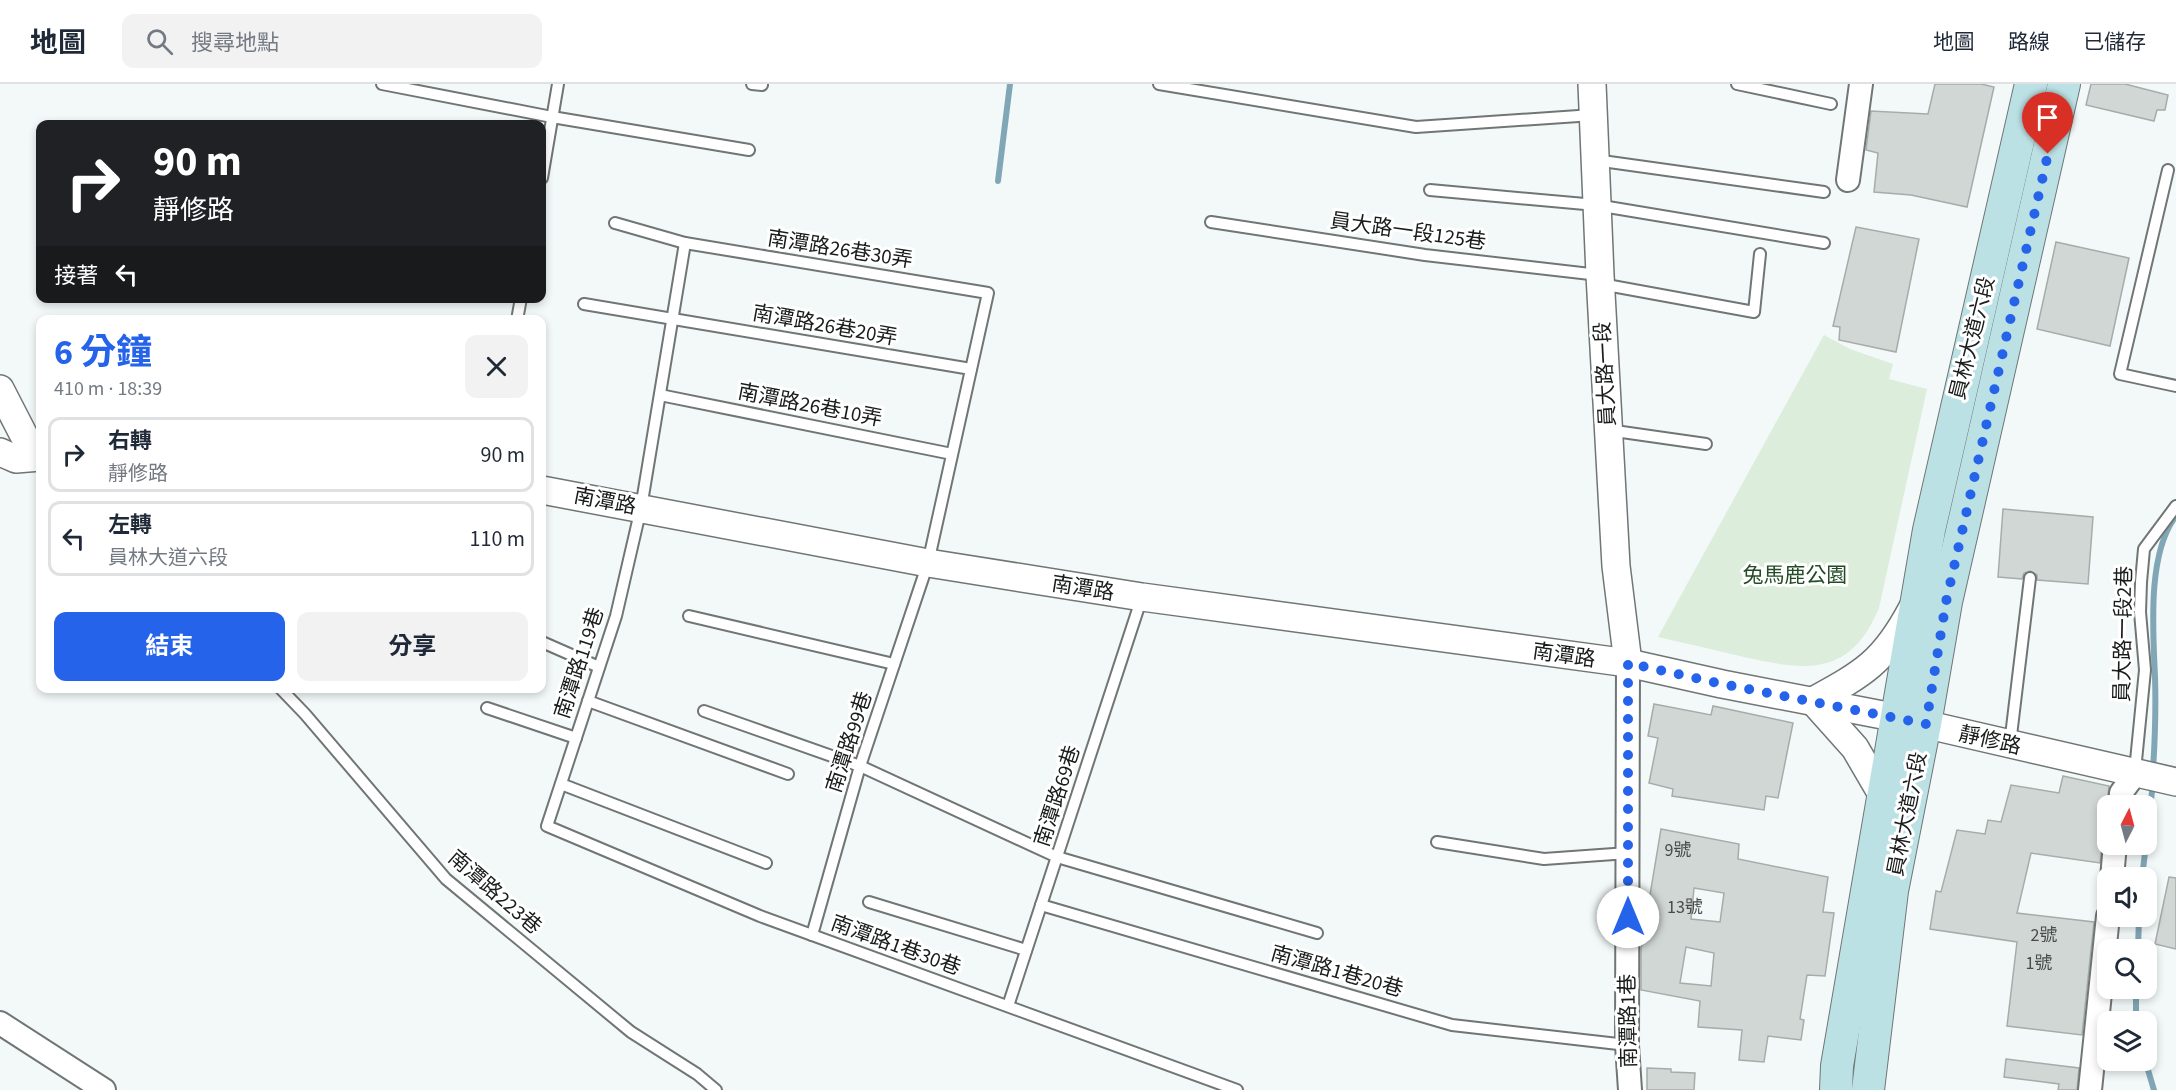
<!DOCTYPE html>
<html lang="zh-TW">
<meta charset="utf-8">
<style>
body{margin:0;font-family:"Source Sans 3","Noto Sans TC",sans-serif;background:#f2f2f3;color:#1f2937;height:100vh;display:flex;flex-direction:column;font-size:22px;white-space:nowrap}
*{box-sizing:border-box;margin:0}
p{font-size:20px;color:#747a83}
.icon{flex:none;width:33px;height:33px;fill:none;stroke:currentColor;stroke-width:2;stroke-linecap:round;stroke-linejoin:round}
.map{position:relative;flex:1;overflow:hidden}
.panel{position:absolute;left:36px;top:231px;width:510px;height:378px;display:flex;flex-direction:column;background:#fff;border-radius:12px;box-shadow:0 3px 9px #0003}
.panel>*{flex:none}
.banner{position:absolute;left:36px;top:36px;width:510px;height:183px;border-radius:12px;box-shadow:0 3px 9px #0003;background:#202124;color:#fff;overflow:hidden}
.needle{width:39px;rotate:6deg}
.fabs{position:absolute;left:2097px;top:711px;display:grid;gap:12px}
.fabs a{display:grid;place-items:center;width:60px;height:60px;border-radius:12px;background:#fff;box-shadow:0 3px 9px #0003;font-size:30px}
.pin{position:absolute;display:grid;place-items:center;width:51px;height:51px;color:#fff;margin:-62px -26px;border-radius:50% 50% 50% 0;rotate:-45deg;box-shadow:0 0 6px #0007}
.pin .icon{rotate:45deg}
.me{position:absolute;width:66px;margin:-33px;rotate:0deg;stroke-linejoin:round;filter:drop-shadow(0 0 4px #0008)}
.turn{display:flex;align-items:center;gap:21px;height:126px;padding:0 18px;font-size:27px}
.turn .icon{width:78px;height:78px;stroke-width:2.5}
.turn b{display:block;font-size:42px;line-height:51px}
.then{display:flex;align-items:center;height:57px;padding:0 18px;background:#0003;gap:12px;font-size:22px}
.round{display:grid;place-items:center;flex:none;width:63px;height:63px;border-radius:12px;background:#f2f2f3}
.overview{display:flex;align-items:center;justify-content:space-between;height:102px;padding:0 18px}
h1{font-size:36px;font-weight:700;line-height:45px;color:#2563eb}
.primary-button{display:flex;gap:12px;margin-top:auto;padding:12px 18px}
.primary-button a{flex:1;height:69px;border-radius:12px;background:#2563eb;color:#fff;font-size:24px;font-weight:700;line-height:69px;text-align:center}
.primary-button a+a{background:#f2f2f3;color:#1f2937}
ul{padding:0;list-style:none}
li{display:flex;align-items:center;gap:18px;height:75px;margin:0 12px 9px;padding:0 6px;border:3px solid #e0e1e3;border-radius:12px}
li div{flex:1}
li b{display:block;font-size:22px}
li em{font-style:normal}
header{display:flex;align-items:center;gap:36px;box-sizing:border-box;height:84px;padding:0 30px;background:#fff;border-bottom:2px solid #e0e1e3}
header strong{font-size:28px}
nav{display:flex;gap:33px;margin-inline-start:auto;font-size:21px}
.search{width:420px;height:54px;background:#f2f2f3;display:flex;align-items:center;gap:15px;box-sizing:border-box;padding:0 21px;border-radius:12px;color:#747a83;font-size:22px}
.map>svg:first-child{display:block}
.green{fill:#dceddc}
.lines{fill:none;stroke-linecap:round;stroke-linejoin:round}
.stream{stroke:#81a6b6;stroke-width:6}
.building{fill:#d1d7d4;stroke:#a6aca9;stroke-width:1.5;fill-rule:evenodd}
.service-casing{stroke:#707675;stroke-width:14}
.minor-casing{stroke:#707675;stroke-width:26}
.tertiary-casing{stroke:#707675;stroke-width:30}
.secondary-casing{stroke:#707675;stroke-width:34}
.service{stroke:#fff;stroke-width:10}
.minor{stroke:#fff;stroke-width:22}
.tertiary{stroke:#fff;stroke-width:27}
.secondary{stroke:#bce1e5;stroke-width:32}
.route{stroke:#2563eb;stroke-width:10;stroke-dasharray:0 18}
.labels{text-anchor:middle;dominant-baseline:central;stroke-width:6;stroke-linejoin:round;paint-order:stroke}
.number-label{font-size:18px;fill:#474b49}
.street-label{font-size:21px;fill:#191c1b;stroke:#fff}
.park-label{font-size:21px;fill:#234b26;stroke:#fff}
</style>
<header>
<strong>地圖</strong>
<div class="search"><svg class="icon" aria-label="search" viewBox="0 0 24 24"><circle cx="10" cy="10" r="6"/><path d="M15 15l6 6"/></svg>搜尋地點</div>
<nav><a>地圖</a><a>路線</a><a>已儲存</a></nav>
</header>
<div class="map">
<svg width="2176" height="1006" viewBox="0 0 2176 1006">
<rect width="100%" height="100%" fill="#f2f9f8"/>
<path class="green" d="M1824 251 1850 265 1893 280 1889 295 1927 305 1879 524C1850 593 1807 587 1744 573 1716 566 1687 560 1658 553Z"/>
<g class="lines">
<g class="stream">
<path d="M998 97 1010 0"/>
<path d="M2153 686C2155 655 2156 624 2155 593 2153 547 2147 469 2176 432"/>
<path d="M2146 758 2153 699"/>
<path d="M2142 794 2146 760"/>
<path d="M2138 866 2139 832"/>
<path d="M2136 938V904"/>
<path d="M2145 976 2154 1006"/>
</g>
</g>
<g class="building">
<path d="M1935 0H1981L1994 3 1967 123 1911 111 1874 108 1878 69 1866 66 1871 27 1928 30Z"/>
<path d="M2091 0H2125L2168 11 2165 26H2157L2154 37 2086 21Z"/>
<path d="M1856 143 1919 155 1896 268 1839 256 1840 243 1833 242Z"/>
<path d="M2056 158 2129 174 2110 262 2037 245Z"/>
<path d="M2003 425 2093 433 2088 500 2037 496V491L2030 487 2024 489 2022 495 1998 493Z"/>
<path d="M1654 620 1711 631 1713 622 1793 639 1778 714 1766 712 1764 726 1672 712 1673 705 1649 699 1658 654 1648 652Z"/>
<path d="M2063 692 2109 702 2107 721 2106 750 2102 759 2100 779 2031 769 2017 829 2094 838 2082 951 2007 942 2017 858 1930 845 1936 807 1941 808 1957 746 1985 750 1988 736 2001 738 2011 701 2059 709Z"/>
<path d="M1661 745 1739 760 1738 775 1828 793 1823 828 1834 829 1825 892 1807 891 1800 935 1804 936 1801 956 1768 952 1764 978 1739 976 1742 946 1698 943 1700 917 1641 906V865ZM1694 804 1724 809 1720 838 1691 835ZM1686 863 1714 869 1711 902 1680 899Z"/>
<path d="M2169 793 2176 794V865L2155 860Z"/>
<path d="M2006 975 2079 984 2077 1006H2058L2059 1000 2004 993Z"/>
<path d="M1647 984 1671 985V988L1695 989 1694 1006H1647Z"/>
</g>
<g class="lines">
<defs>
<g id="service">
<path d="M382 0 552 33 749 66"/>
<path d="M752 0 762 1"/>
<path d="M1159 0 1416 43 1593 31"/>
<path d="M1737 0 1831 20"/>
<path d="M1595 76 1824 108"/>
<path d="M2168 86 2120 290 2176 302"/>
<path d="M542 94 558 0"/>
<path d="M1430 106 1596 121 1824 159"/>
<path d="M1211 138 1425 171 1599 191"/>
<path d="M615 139 685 159 988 209 928 479 860 682 812 851"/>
<path d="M685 159 641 424 616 532 547 742 760 832 1237 1006"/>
<path d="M1601 200 1754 228 1760 170"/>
<path d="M584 220 971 285"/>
<path d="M517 236 521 214"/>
<path d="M660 311 952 370"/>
<path d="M1608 346 1706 360"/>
<path d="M689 532 894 580"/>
<path d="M542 558 599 583"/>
<path d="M280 604 305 630 446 795 631 948 697 990 716 1006"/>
<path d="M588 617 788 690"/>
<path d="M487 624 576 654"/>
<path d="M704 627 860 682 1057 773 1317 849"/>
<path d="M2010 660 2030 494"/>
<path d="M2135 687 2145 586 2140 528 2141 498 2144 465 2176 422"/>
<path d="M561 700 766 779"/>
<path d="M1437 758 1544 775 1628 769"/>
<path d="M869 818 1026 866"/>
<path d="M1041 821 1452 941 1627 961"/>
<path d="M1008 922 1142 513"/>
</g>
<g id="minor">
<path d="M1848 96 1861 0"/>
<path d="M1628 579 1627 961 1630 1006"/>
<path d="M2120 722 2121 709 2135 690"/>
<path d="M2112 794 2115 760"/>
<path d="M0 939 104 1006"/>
<path d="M2090 1006 2108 832"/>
</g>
<g id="tertiary">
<path d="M1592 0 1600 191 1616 482 1628 579"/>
<path d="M0 305 35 373"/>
<path d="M0 368 16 375 40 373"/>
<path d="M542 406 928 479 1142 513 1628 579 1722 600 1898 634 2176 698"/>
<path d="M1883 712 1855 664 1813 617C1864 589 1884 578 1912 525"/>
</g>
<g id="secondary">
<path d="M1836 1006 1837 982 1929 446 2031 0"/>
<path d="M1868 1006 1892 807 1925 640 1946 518 2064 0"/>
</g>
</defs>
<use href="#service" class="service-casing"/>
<use href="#minor" class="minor-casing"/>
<use href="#tertiary" class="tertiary-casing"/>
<use href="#secondary" class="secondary-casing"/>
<use href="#service" class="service"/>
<use href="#minor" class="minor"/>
<use href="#tertiary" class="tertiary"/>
<use href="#secondary" class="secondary"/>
</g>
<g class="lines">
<path class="route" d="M1628 833V579L1722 600 1926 640 1946 518 2048 70"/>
</g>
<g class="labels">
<g class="number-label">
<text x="1678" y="766">9號</text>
<text x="1685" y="823">13號</text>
<text x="2044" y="851">2號</text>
<text x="2039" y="879">1號</text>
</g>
<g class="street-label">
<text transform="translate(1408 147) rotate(8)">員大路一段125巷</text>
<text transform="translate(840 165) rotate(9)">南潭路26巷30弄</text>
<text transform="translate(825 241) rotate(10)">南潭路26巷20弄</text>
<text transform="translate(1972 254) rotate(-76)">員林大道六段</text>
<text transform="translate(1605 290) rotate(-93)">員大路一段</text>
<text transform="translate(810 321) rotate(11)">南潭路26巷10弄</text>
<text transform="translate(605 417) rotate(11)">南潭路</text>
<text transform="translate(1083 504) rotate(9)">南潭路</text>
<text transform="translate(2123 550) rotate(-89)">員大路一段2巷</text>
<text transform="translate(1564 571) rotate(8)">南潭路</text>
<text transform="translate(579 579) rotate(-72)">南潭路119巷</text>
<text transform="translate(1990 656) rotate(13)">靜修路</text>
<text transform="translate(849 658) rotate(-72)">南潭路99巷</text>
<text transform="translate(1057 712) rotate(-72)">南潭路69巷</text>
<text transform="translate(1907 730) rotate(-79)">員林大道六段</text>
<text transform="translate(495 808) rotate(41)">南潭路223巷</text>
<text transform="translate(896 861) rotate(20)">南潭路1巷30巷</text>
<text transform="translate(1337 887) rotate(16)">南潭路1巷20巷</text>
<text transform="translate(1628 937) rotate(-91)">南潭路1巷</text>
</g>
<g class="park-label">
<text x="1795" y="491">兔馬鹿公園</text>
</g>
</g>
</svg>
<div class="fabs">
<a><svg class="needle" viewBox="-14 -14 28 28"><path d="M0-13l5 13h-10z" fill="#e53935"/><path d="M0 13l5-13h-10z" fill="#747a83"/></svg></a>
<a><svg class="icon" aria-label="sound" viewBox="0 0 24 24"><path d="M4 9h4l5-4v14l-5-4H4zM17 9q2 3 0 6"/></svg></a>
<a><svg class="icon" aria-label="search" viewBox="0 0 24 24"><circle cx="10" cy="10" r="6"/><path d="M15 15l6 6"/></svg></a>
<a><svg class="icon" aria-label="layers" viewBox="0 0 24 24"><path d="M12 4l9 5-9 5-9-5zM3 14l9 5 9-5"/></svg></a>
</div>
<div class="pin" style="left:2048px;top:70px;background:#d93025"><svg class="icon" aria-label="arrive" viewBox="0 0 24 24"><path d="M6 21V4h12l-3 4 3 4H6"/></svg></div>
<svg class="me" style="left:1628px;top:833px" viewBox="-20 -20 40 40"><circle r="19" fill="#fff"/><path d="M0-13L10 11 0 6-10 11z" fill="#2563eb"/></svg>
<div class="banner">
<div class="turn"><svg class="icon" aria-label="right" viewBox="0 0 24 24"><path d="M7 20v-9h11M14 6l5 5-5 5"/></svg><div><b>90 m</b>靜修路</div></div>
<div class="then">接著<svg class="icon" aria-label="left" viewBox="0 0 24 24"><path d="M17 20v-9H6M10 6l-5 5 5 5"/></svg></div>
</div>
<section class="panel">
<div class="overview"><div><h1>6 分鐘</h1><p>410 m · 18:39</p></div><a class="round"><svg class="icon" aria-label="close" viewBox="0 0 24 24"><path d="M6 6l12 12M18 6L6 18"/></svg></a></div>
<ul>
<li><svg class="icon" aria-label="right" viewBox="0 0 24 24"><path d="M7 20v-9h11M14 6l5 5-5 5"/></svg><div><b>右轉</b><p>靜修路</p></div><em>90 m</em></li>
<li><svg class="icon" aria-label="left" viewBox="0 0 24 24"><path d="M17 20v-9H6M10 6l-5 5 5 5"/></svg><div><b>左轉</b><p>員林大道六段</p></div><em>110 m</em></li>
</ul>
<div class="primary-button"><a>結束</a><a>分享</a></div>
</section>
</div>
